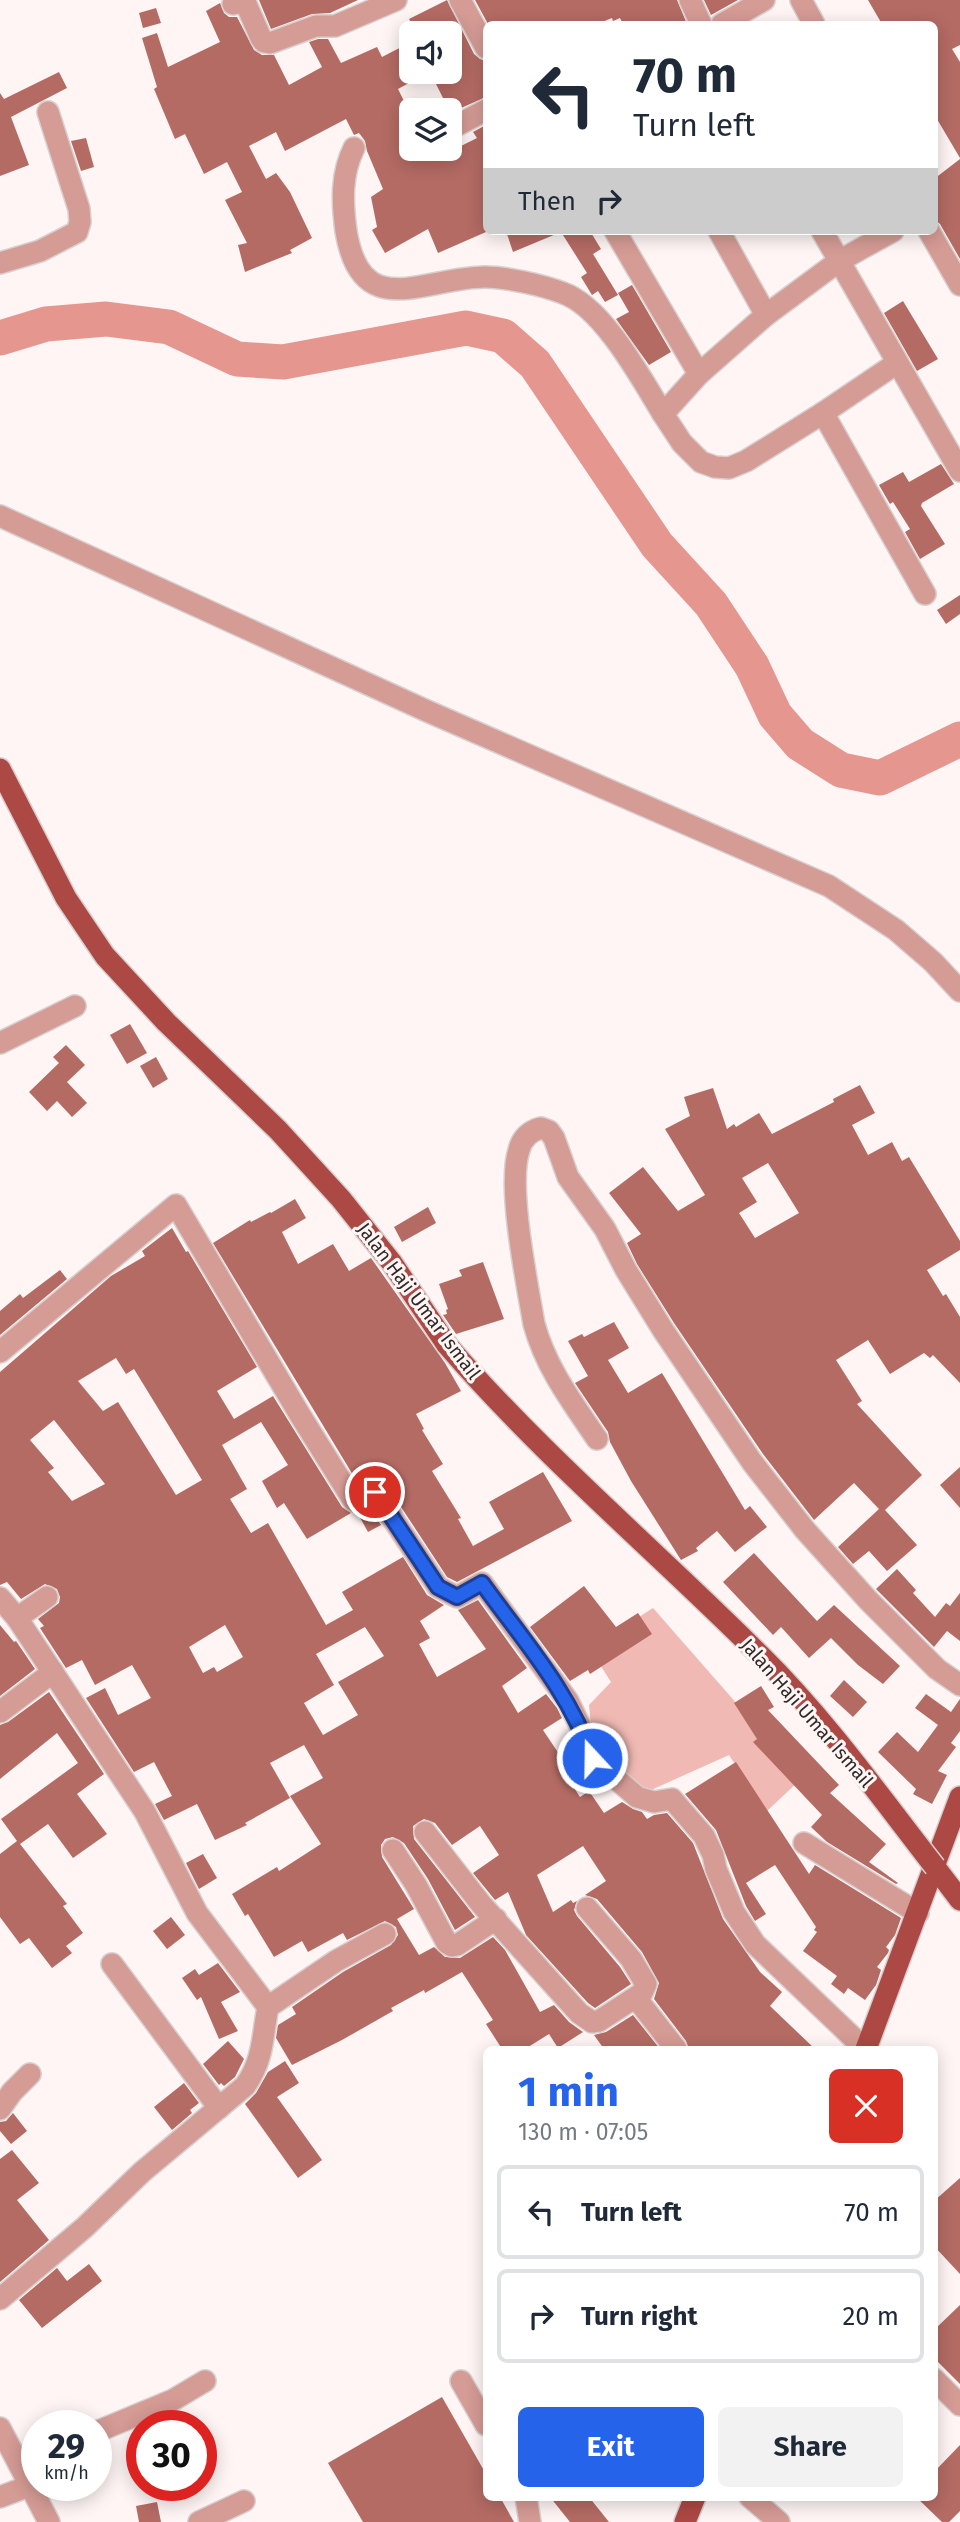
<!DOCTYPE html>
<meta charset="utf-8">
<style>
body{margin:0;font-family:"Fira Sans",sans-serif;background:#f2f2f3;color:#1f2937;height:100vh;display:flex;flex-direction:column;font-size:26px;white-space:nowrap}
*{box-sizing:border-box;margin:0}
p{font-size:23px;color:#747a83}
.icon{flex:none;width:38px;height:38px;fill:none;stroke:currentColor;stroke-width:2;stroke-linecap:round;stroke-linejoin:round}
.map{position:relative;flex:1;overflow:hidden}
.sheet{position:absolute;left:483px;top:2046px;width:455px;height:455px;display:flex;flex-direction:column;background:#fff;border-radius:10px;box-shadow:0 4px 18px #0003}
.sheet>*{flex:none}
.guide{position:absolute;left:483px;top:21px;width:455px;height:214px;border-radius:10px;box-shadow:0 4px 18px #0003;background:#fff;color:#1f2937;overflow:hidden}
.fabs{position:absolute;left:399px;top:21px;display:grid;gap:14px}
.fabs a{display:grid;place-items:center;width:63px;height:63px;border-radius:10px;background:#fff;box-shadow:0 4px 18px #0003;font-size:35px}
.speed{position:absolute;left:21px;top:2410px;display:flex;gap:14px;font-size:35px;font-weight:700;text-align:center}
.speed>*{display:grid;place-content:center;width:91px;height:91px;border-radius:50%;background:#fff;box-shadow:0 4px 18px #0003;line-height:1}
.speed small{font-size:18px;font-weight:400}
.speed .limit{border:10px solid #d22;background:#fff;color:#111}
.pin{position:absolute;display:grid;place-items:center;width:60px;height:60px;color:#fff;margin:-30px;border:4px solid #fff;border-radius:50%;box-shadow:0 2px 7px #0007}
.me{position:absolute;width:77px;margin:-38px;rotate:339deg;stroke-linejoin:round;filter:drop-shadow(0 0 5px #0008)}
.turn{display:flex;align-items:center;gap:24px;height:147px;padding:0 35px;font-size:32px}
.turn .icon{width:91px;height:91px;stroke-width:2.5}
.turn b{display:block;font-size:49px;line-height:60px}
.then{display:flex;align-items:center;height:66px;padding:0 35px;background:#0003;gap:14px;font-size:26px}
.round{display:grid;place-items:center;flex:none;width:74px;height:74px;border-radius:10px;background:#f2f2f3}
.headline{display:flex;align-items:center;justify-content:space-between;height:119px;padding:0 35px}
h1{font-size:42px;font-weight:700;line-height:52px;color:#2563eb}
.action{display:flex;gap:14px;margin-top:auto;padding:14px 35px}
.action a{flex:1;height:80px;border-radius:10px;background:#2563eb;color:#fff;font-size:28px;font-weight:700;line-height:80px;text-align:center}
.action a+a{background:#f2f2f3;color:#1f2937}
ul{padding:0;list-style:none}
li{display:flex;align-items:center;gap:21px;height:94px;margin:0 14px 10px;padding:0 21px;border:4px solid #e0e1e3;border-radius:10px}
li div{flex:1}
li b{display:block;font-size:26px}
li em{font-style:normal}
.map>svg:first-child{display:block}
.green{fill:#f0b9b3}
.lines{fill:none;stroke-linecap:round;stroke-linejoin:round}
.river{stroke:#e4968f;stroke-width:35}
.building{fill:#b46b64;fill-rule:evenodd}
.minor-casing{stroke:#d8d0cf;stroke-width:24}
.major-casing{stroke:#d8d0cf;stroke-width:24}
.minor{stroke:#d59b95;stroke-width:21}
.major{stroke:#ad4944;stroke-width:21}
.major-bridge-casing{stroke:#d8d0cf;stroke-width:24;stroke-linecap:butt}
.major-bridge{stroke:#ad4944;stroke-width:21}
.route-casing{stroke:#184099;stroke-width:18}
.route{stroke:#2563eb;stroke-width:12}
.labels{text-anchor:middle;dominant-baseline:central;stroke-width:6;stroke-linejoin:round;paint-order:stroke}
.street-label{font-size:19px;fill:#2d2a29;stroke:#fef5f4}
</style>
<div class="map">
<svg width="960" height="2522" viewBox="0 0 960 2522">
<rect width="100%" height="100%" fill="#fef5f4"/>
<path class="green" d="M653 1608 802 1778 766 1812 729 1755 640 1795 593 1749 589 1705 611 1682 590 1649Z"/>
<g class="lines">
<path class="river" d="M0 338 46 324 106 319 169 327 237 359 283 362 466 328 503 336 535 364 657 545 711 604 752 666 775 715 800 744 841 770 880 778 960 739"/>
</g>
<g class="building">
<path d="M259 0H358L330 13 312 14 271 29Z"/>
<path d="M447 0 474 54 480 59 486 61V97L461 108 456 99 446 104 430 72H450V33H417L409 19Z"/>
<path d="M475 0H677L687 24H623L620 18 613 21 612 18 597 24H488Z"/>
<path d="M704 0H738L711 15Z"/>
<path d="M868 0H960V45L952 49 960 62V158L934 114V24H882Z"/>
<path d="M220 3 224 13 229 17H237L254 50 262 55H274L289 85 322 67 309 42 318 39H328L341 63 377 47 382 57 411 42V82L398 89 411 115V149H455L477 138 473 132 486 125V232L438 253 428 229 385 253 372 230 377 227 371 197 383 189 367 151 365 141 359 133 354 135 346 119 285 151 276 132 249 146 266 179 276 173 290 192 312 238 290 250 292 253 245 272 238 245 247 243 225 200 242 192 227 162 204 174 185 134 175 139 154 89 157 87 142 38 157 33 168 67 220 42 206 11Z"/>
<path d="M156 8 161 23 143 28 139 13Z"/>
<path d="M59 72 67 88 11 117 29 165 0 176V93L4 99Z"/>
<path d="M86 138 94 167 81 171 71 141Z"/>
<path d="M960 159V259L940 224 934 219V179Z"/>
<path d="M506 231H590L601 249 593 254 618 295 605 302 598 291 592 295 581 277 587 273 561 232 513 252Z"/>
<path d="M632 285 671 352 649 365 616 319 629 312 618 293Z"/>
<path d="M903 301 938 359 917 371 884 313Z"/>
<path d="M941 464 954 484 922 503 921 506 945 544 920 559 905 532 910 529 893 502 890 504 879 485 903 472 909 482Z"/>
<path d="M960 595V614L946 624 937 610Z"/>
<path d="M130 1024 147 1053 127 1064 110 1035Z"/>
<path d="M66 1045 85 1065 67 1082 87 1103 72 1117 57 1101 47 1111 29 1092 59 1063 53 1057Z"/>
<path d="M156 1057 168 1079 153 1088 140 1066Z"/>
<path d="M860 1085 875 1113 852 1125 868 1155 892 1142 902 1161 909 1157 960 1241V1250L927 1270 943 1296 946 1294 960 1317V1383L933 1355 930 1358 924 1353 890 1374 868 1340 836 1360 862 1401 857 1404 922 1475 885 1510 917 1545 887 1571 869 1551 853 1564 838 1547 879 1509 854 1483 814 1520 763 1454 674 1323 637 1264 627 1243 641 1234 609 1193 643 1167 678 1211 705 1195 665 1129 690 1116 684 1097 713 1088 727 1129 734 1124 736 1127 759 1113 772 1134 834 1102 833 1099ZM768 1163 799 1213 755 1238 739 1213 757 1202 742 1178Z"/>
<path d="M295 1199 306 1218 282 1232 298 1264 333 1244 349 1271 371 1258 445 1363 461 1391 416 1414 424 1429 422 1430 443 1464 432 1471 461 1518 458 1519 473 1546 504 1529 489 1502 543 1472 572 1521 457 1582 447 1577 386 1484 375 1479 359 1485 213 1243 250 1220 251 1222 270 1212 271 1213Z"/>
<path d="M428 1207 436 1223 402 1242 394 1227Z"/>
<path d="M172 1228 186 1252 188 1251 257 1367 217 1391 234 1419 273 1396 342 1507 351 1513 307 1539 284 1503 277 1508 262 1481 288 1465 261 1422 222 1445 247 1489 230 1499 251 1533 268 1523 326 1625 353 1610 342 1592 403 1557 427 1595 444 1605 420 1621 430 1638 419 1644 437 1677 486 1649 458 1610 478 1600 527 1668 502 1686 518 1713 546 1694 557 1708 562 1718 543 1730 565 1763 560 1766 580 1797 589 1791 604 1813 622 1802 633 1809 642 1812 647 1819 654 1815 667 1813 693 1843 723 1919 760 1972 782 1992 770 2006 815 2049H689L686 2041 654 1999 659 1983 642 1952 597 1899 585 1895 606 1881 583 1846 537 1875 553 1912 571 1900 573 1903 577 1901 574 1910 577 1916 620 1967 631 1984 595 2008 588 2003 526 1935 508 1892 495 1900 473 1873 499 1855 480 1826 452 1845 435 1823 424 1819 413 1826 414 1839 475 1917 455 1930 428 1879 404 1843 393 1837 385 1839 381 1845 382 1857 414 1909 397 1919 419 1955 434 1947 445 1957 460 1958 493 1937 505 1950 540 2012 554 2005 569 2022 583 2032 558 2048 549 2034 525 2049H502L486 2024 493 2020 462 1972 425 1993 424 1990 391 2008 393 2011 342 2040 292 2065 276 2038 278 2025 296 2014 292 2007 343 1972 391 1945 398 1935 396 1927 385 1921 347 1940 343 1933 308 1952 302 1941 274 1957 248 1914 245 1916 232 1894 277 1867 279 1871 321 1844 290 1796 323 1778 304 1745 270 1763 290 1798 245 1823 247 1825 215 1840 197 1804 164 1820 155 1804 172 1796 154 1762 134 1772 86 1698 105 1688 118 1715 151 1698 132 1665 95 1685 82 1660 66 1668 40 1628 44 1626 38 1619 59 1603 60 1597 57 1589 45 1584 21 1599 7 1582 0 1585V1372L111 1276 145 1256 142 1251ZM116 1358 126 1374 134 1369 202 1480 176 1495 118 1402 103 1411 78 1381ZM54 1420 105 1484 72 1501 48 1472 54 1468 30 1440ZM225 1625 243 1657 217 1672 214 1667 203 1673 189 1647ZM365 1627 384 1656 338 1682 358 1715 323 1735 304 1703 334 1685 316 1654Z"/>
<path d="M483 1262 504 1319 456 1334 443 1315 447 1314 446 1310 448 1309 439 1284 462 1276 459 1270Z"/>
<path d="M60 1270 67 1279 0 1335V1311L20 1294 23 1298Z"/>
<path d="M614 1322 629 1348 608 1360 628 1393 662 1373 745 1510 750 1506 767 1527 735 1552 717 1531 696 1548 698 1551 681 1560 631 1481 610 1442 608 1432 575 1383 588 1376 568 1341 582 1334 584 1337Z"/>
<path d="M960 1467V1508L940 1485Z"/>
<path d="M370 1509 381 1525 368 1532 358 1514Z"/>
<path d="M754 1553 817 1621 834 1605 900 1666 883 1684 858 1665 831 1638 809 1658 781 1627 773 1635 723 1582Z"/>
<path d="M897 1569 916 1590 913 1593 935 1617 946 1603 950 1606 960 1593V1641L947 1631 934 1647 876 1589Z"/>
<path d="M584 1586 616 1627 638 1613 652 1634 590 1674 588 1670 570 1681 530 1627Z"/>
<path d="M0 1625 14 1642 16 1641 35 1669 0 1696Z"/>
<path d="M844 1680 867 1702 853 1717 830 1696Z"/>
<path d="M761 1686 774 1707 768 1710 839 1785 830 1793 886 1844 869 1862 898 1883 896 1884 827 1842 811 1827 822 1815 753 1742 757 1739 734 1703Z"/>
<path d="M49 1692 104 1774 77 1794 107 1834 73 1858 48 1824 20 1844 67 1904 63 1906 83 1933 66 1946 72 1953 52 1968 29 1938 20 1944 0 1917V1854L17 1841 1 1819 78 1763 57 1733 0 1779V1725L8 1722Z"/>
<path d="M926 1694 951 1712 960 1699V1731L951 1743 956 1747 938 1771 947 1775 932 1804 913 1794 916 1789 878 1752 897 1732 918 1752 938 1725 915 1708Z"/>
<path d="M736 1762 809 1874 815 1865 901 1918 895 1935 886 1947 889 1950 888 1953 877 1967 881 1970 876 1985 865 2000 848 1988 844 1994 831 1984 837 1976 803 1951 817 1932 814 1930 816 1927 775 1865 746 1883 766 1914 755 1921 746 1906 716 1830 685 1794Z"/>
<path d="M203 1854 217 1878 199 1889 186 1863Z"/>
<path d="M171 1917 185 1935 167 1949 153 1931Z"/>
<path d="M218 1963 240 1992 221 2002 238 2031 219 2039 201 1997 197 2000 182 1978 195 1969 199 1975Z"/>
<path d="M633 2015 660 2049H604L594 2035 606 2032Z"/>
<path d="M228 2041 244 2059 235 2077 224 2086 221 2083 219 2085 203 2064Z"/>
<path d="M285 2061 299 2083 277 2097 322 2160 298 2178 245 2104 256 2093 268 2072Z"/>
<path d="M184 2083 199 2103 190 2110 192 2113 172 2130 154 2107Z"/>
<path d="M13 2113 27 2131 11 2144 0 2131V2122L6 2121Z"/>
<path d="M12 2150 39 2183 17 2200 49 2240 0 2282V2159Z"/>
<path d="M960 2178V2274L934 2246V2201Z"/>
<path d="M89 2264 102 2281 42 2328 19 2300 57 2268 67 2281Z"/>
<path d="M960 2305V2384L934 2358V2330Z"/>
<path d="M442 2397 486 2474V2497H500L514 2522H363L328 2463Z"/>
<path d="M960 2445V2511L949 2522H942L916 2497H934V2472Z"/>
<path d="M550 2497H589L609 2522H570Z"/>
<path d="M157 2502 161 2522H139L136 2506Z"/>
</g>
<g class="lines">
<defs>
<g id="minor">
<path d="M460 0 486 48"/>
<path d="M690 0 701 24"/>
<path d="M801 0 814 24"/>
<path d="M233 4 243 2 246 4 261 38 264 42 270 43 316 26H335L396 0"/>
<path d="M722 24 764 0"/>
<path d="M452 128 486 110"/>
<path d="M354 148C341 174 342 202 346 231 361 324 424 277 485 277 506 277 542 285 563 293 603 307 641 378 663 414"/>
<path d="M615 231 699 374"/>
<path d="M719 231 766 315"/>
<path d="M822 231 960 471"/>
<path d="M893 231 839 261 766 315 699 374 663 414 682 443 701 462 715 467 729 468 746 461 823 413 897 363"/>
<path d="M929 231 960 285"/>
<path d="M0 263 40 251 77 232 80 222 79 209 48 112"/>
<path d="M823 413 925 594"/>
<path d="M0 516 427 711 829 886 896 930 933 962 960 991"/>
<path d="M0 1043 75 1006"/>
<path d="M0 1352 176 1205 300 1415 353 1500 355 1501 375 1492 438 1587 457 1597 482 1583 568 1701 583 1732 592 1758 637 1797 654 1802 672 1799 704 1836 713 1855 716 1869 734 1912 755 1944 865 2049"/>
<path d="M597 1439C572 1402 546 1368 534 1324 527 1283 507 1186 519 1150 522 1138 530 1131 541 1128L549 1131 554 1138 568 1177 605 1229 626 1270 663 1330 752 1462 805 1530 868 1600 937 1669 960 1685"/>
<path d="M0 1598 17 1618 145 1812 197 1913 268 2007C262 2037 264 2059 245 2086L142 2172 85 2227 0 2299"/>
<path d="M17 1618 47 1597"/>
<path d="M0 1712 53 1672"/>
<path d="M425 1832 481 1904 579 2013 592 2022 599 2021 642 1993 646 1984 631 1959 587 1908"/>
<path d="M804 1843 918 1913"/>
<path d="M393 1850 416 1885 447 1943 452 1946 457 1945 496 1919"/>
<path d="M112 1964 219 2108"/>
<path d="M636 1998 676 2049"/>
<path d="M268 2007 336 1961 385 1934"/>
<path d="M0 2109 12 2092 30 2074"/>
<path d="M934 2379 960 2405"/>
<path d="M461 2381 486 2425"/>
<path d="M0 2428 49 2522"/>
<path d="M96 2432 173 2400 205 2381"/>
<path d="M0 2497 29 2486"/>
<path d="M526 2497 530 2522"/>
<path d="M750 2497 779 2522"/>
<path d="M199 2522 244 2501"/>
</g>
<g id="major">
<path d="M0 769 66 898 105 956 166 1022 278 1130 341 1199 392 1263 447 1345"/>
<path d="M935 1867 960 1900"/>
<path d="M866 2049 960 1797"/>
<path d="M685 2522 695 2497"/>
</g>
</defs>
<use href="#minor" class="minor-casing"/>
<use href="#major" class="major-casing"/>
<use href="#minor" class="minor"/>
<use href="#major" class="major"/>
<defs>
<path id="major-bridge" d="M447 1345C543 1456 656 1551 760 1655 825 1719 879 1795 935 1867"/>
</defs>
<use href="#major-bridge" class="major-bridge-casing"/>
<use href="#major-bridge" class="major-bridge"/>
</g>
<g class="lines">
<defs>
<path id="route" d="M375 1492 438 1587 457 1597 482 1583C522 1639 570 1692 592 1758"/>
</defs>
<use href="#route" class="route-casing"/>
<use href="#route" class="route"/>
</g>
<g class="labels">
<g class="street-label">
<text transform="translate(419 1301) rotate(53)">Jalan Haji Umar Ismail</text>
<text transform="translate(807 1713) rotate(49)">Jalan Haji Umar Ismail</text>
</g>
</g>
</svg>
<div class="fabs">
<a><svg class="icon" aria-label="sound" viewBox="0 0 24 24"><path d="M4 9h4l5-4v14l-5-4H4zM17 9q2 3 0 6"/></svg></a>
<a><svg class="icon" aria-label="layers" viewBox="0 0 24 24"><path d="M12 4l9 5-9 5-9-5zM3 14l9 5 9-5"/></svg></a>
</div>
<div class="speed"><div>29<small>km/h</small></div><div class="limit">30</div></div>
<div class="pin" style="left:375px;top:1492px;background:#d93025"><svg class="icon" aria-label="arrive" viewBox="0 0 24 24"><path d="M6 21V4h12l-3 4 3 4H6"/></svg></div>
<svg class="me" style="left:592px;top:1758px" viewBox="-20 -20 40 40"><circle r="17" fill="#2563eb" stroke="#fff" stroke-width="3"/><path d="M0-11L8 9 0 5-8 9z" fill="#fff"/></svg>
<div class="guide">
<div class="turn"><svg class="icon" aria-label="left" viewBox="0 0 24 24"><path d="M17 20v-9H6M10 6l-5 5 5 5"/></svg><div><b>70 m</b>Turn left</div></div>
<div class="then">Then<svg class="icon" aria-label="right" viewBox="0 0 24 24"><path d="M7 20v-9h11M14 6l5 5-5 5"/></svg></div>
</div>
<section class="sheet">
<div class="headline"><div><h1>1 min</h1><p>130 m · 07:05</p></div><a class="round" style="background:#d93025;color:#fff"><svg class="icon" aria-label="close" viewBox="0 0 24 24"><path d="M6 6l12 12M18 6L6 18"/></svg></a></div>
<ul>
<li><svg class="icon" aria-label="left" viewBox="0 0 24 24"><path d="M17 20v-9H6M10 6l-5 5 5 5"/></svg><div><b>Turn left</b></div><em>70 m</em></li>
<li><svg class="icon" aria-label="right" viewBox="0 0 24 24"><path d="M7 20v-9h11M14 6l5 5-5 5"/></svg><div><b>Turn right</b></div><em>20 m</em></li>
</ul>
<div class="action"><a>Exit</a><a>Share</a></div>
</section>
</div>
